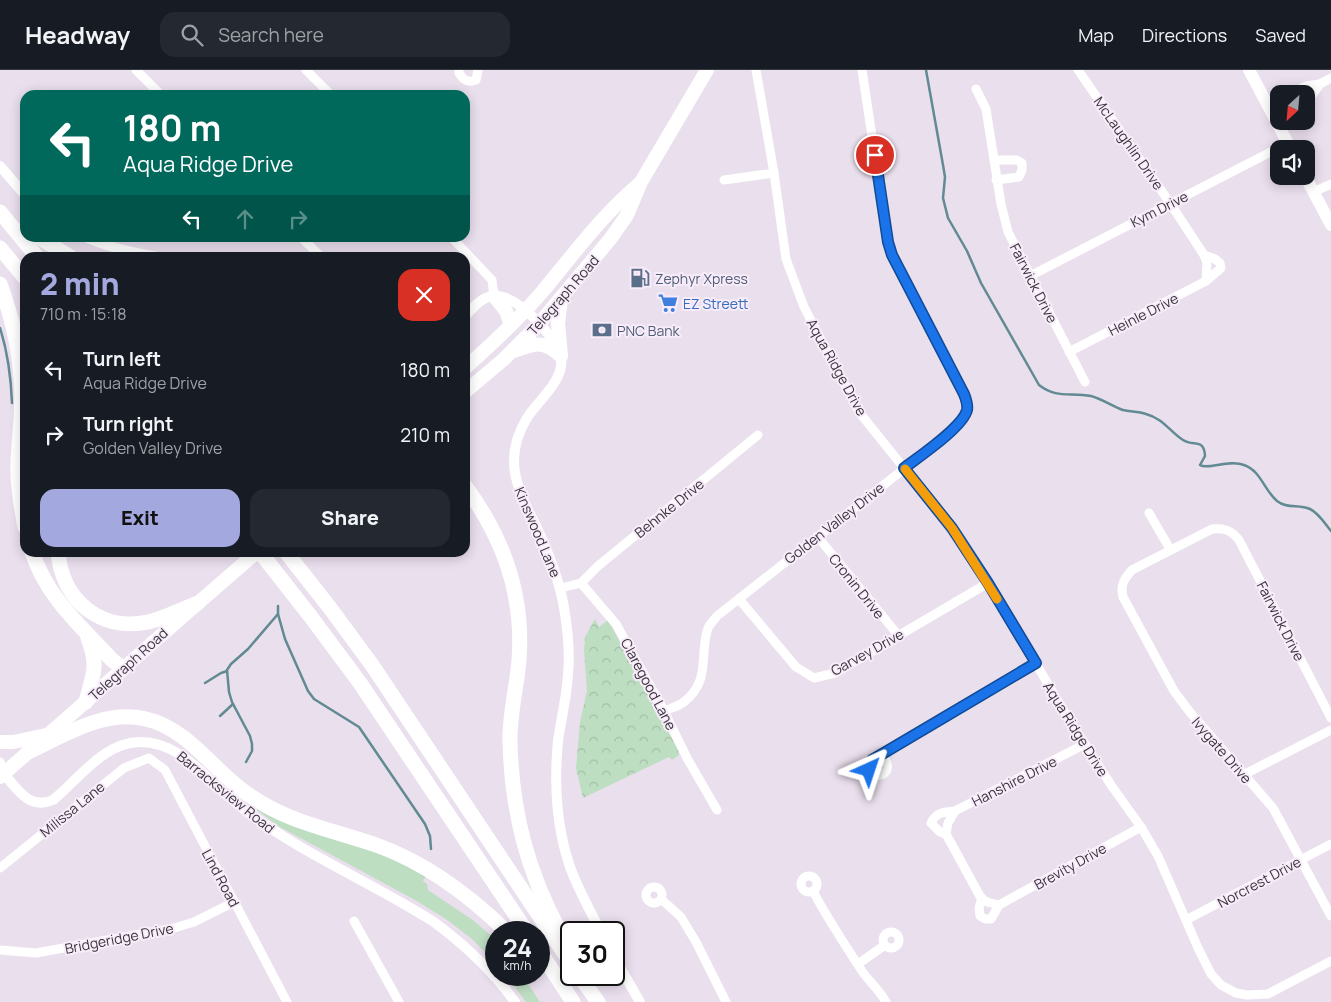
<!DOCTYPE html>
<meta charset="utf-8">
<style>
body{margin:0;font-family:Manrope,sans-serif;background:#242831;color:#f1f3f6;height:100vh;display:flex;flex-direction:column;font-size:19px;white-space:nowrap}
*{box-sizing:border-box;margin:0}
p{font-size:16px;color:#9ea1a6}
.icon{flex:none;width:28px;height:28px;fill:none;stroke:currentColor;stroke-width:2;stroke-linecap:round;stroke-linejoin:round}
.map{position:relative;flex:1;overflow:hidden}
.sheet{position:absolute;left:20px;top:182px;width:450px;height:305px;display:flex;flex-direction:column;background:#171b24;border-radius:15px;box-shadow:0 2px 12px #0003}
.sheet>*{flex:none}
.top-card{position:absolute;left:20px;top:20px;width:450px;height:152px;border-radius:15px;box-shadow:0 2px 12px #0003;background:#00695c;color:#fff;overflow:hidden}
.needle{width:32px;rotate:206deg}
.buttons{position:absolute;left:1270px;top:15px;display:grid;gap:10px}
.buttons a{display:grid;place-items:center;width:45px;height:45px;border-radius:10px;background:#171b24;box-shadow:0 2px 12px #0003;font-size:25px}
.speed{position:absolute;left:485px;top:851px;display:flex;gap:10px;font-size:25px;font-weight:700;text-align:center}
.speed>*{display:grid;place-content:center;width:65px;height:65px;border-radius:50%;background:#171b24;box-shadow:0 2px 12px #0003;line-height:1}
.speed small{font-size:12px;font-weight:400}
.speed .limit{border:2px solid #111;border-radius:8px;background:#fff;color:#111}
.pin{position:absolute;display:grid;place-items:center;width:42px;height:42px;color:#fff;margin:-21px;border:2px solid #fff;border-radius:50%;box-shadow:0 1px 5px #0007}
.me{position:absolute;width:55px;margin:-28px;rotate:42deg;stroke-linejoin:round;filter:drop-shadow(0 0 4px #0008)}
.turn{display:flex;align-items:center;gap:18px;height:105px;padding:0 20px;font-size:22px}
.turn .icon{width:65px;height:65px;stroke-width:2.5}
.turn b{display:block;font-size:35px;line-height:42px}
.lanes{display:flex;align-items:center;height:48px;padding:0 20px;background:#0003;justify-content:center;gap:25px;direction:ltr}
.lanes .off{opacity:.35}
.round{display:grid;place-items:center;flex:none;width:52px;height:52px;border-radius:15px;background:#242831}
.summary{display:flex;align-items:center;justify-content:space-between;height:85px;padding:0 20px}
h1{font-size:30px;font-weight:800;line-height:38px;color:#a3a8de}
.primary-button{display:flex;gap:10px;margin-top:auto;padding:10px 20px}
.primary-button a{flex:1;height:58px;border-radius:15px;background:#a3a8de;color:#111;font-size:20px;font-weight:800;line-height:58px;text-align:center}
.primary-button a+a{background:#242831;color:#f1f3f6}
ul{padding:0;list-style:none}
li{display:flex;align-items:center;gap:15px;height:65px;padding:0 20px}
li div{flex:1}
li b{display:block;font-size:19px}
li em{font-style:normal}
header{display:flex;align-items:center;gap:30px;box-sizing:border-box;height:70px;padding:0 25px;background:#171b24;border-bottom:1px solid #363941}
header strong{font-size:24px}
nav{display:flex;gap:28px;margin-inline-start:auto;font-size:18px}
.search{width:350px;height:45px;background:#242831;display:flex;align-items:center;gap:12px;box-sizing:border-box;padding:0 18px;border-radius:15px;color:#9ea1a6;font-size:19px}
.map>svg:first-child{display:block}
.grass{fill:#bedec2}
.forest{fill:url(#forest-crowns)}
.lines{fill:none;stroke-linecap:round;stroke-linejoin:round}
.stream{stroke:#618a92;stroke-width:2.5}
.minor{stroke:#fff;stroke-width:9}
.tertiary{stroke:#fff;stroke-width:10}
.secondary{stroke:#fff;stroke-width:12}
.primary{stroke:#fff;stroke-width:14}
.motorway{stroke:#fff;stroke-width:15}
.route-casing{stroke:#114b97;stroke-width:12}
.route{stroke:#1a73e8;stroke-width:9}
.slow{stroke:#f59e0b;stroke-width:9}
.labels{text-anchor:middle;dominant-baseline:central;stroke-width:4;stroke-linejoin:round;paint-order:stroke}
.street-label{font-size:14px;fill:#38343a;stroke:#f8ecfb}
.service-label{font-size:14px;fill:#4e5e75;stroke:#f8ecfb;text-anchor:start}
.shop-label{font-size:14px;fill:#366cbe;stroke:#f8ecfb;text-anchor:start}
</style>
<header>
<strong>Headway</strong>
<div class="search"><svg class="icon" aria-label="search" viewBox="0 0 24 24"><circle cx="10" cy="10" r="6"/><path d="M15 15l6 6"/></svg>Search here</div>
<nav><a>Map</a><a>Directions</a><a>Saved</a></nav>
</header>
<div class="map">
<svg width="1331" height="932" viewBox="0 0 1331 932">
<defs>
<pattern id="forest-crowns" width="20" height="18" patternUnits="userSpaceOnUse" patternTransform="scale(1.25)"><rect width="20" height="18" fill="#bedec2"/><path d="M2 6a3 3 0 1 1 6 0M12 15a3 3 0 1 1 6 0" fill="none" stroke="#a4bfa7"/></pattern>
</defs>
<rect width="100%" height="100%" fill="#eadfed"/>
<g class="grass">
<path d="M246 732 395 790 426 806 423 811 427 814 428 820 474 851 496 870V894L472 869 446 849 415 830 280 757Z"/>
<path d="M506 905H522L540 932H526Z"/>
</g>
<path class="forest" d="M595 549 599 557 608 550 678 680 679 685 672 690 669 687 583 728 576 698 580 652 587 621 584 580 585 567Z"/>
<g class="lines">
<g class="stream">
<path d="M926 0 943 95 945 107 943 128 948 148 967 181 981 213 1039 315C1057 329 1070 322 1091 326 1102 329 1112 336 1123 340 1130 342 1138 341 1146 344 1164 349 1169 361 1183 370 1194 377 1204 368 1205 386L1200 395C1207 400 1230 389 1244 395 1261 401 1264 420 1277 431 1287 439 1299 434 1310 439 1319 443 1325 454 1331 461"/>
<path d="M0 258C8 283 11 307 12 333"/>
<path d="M278 544 285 569 308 621 314 629 359 657 425 754 430 766 431 779"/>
<path d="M205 613 221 603 227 601"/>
<path d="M220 646 233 634"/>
<path d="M246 692 252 681V674L250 666 232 632 229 622 227 600 231 594 248 579 278 544V536"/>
</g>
<g class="minor">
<path d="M136 0 161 25"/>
<path d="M306 0 331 25"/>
<path d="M459 0V3C463 10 468 13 476 10L478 0"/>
<path d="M756 0 774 103 786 189 804 237 859 342 952 458 988 513 1067 646 1111 715 1141 757 1158 786 1198 878 1211 904 1221 915 1236 923 1247 925 1268 924 1331 891"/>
<path d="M976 19 986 39 1001 134 1008 162 1085 312"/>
<path d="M1291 24 1306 16 1320 14 1331 8"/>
<path d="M1306 28 1313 24 1320 14"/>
<path d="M1271 42 1276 39 1279 33"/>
<path d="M995 90H1017L1022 93V100L1019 107 996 110"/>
<path d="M724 110 774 103"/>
<path d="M1313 122 1331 114"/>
<path d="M302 168 322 188"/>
<path d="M452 168 492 210 494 226"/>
<path d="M1204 185 1215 189 1220 193 1221 198 1206 211"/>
<path d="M1030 206 1288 73"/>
<path d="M1069 282 1206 211 1207 193 1204 185 1170 133 1078 0"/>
<path d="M1149 443 1170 479"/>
<path d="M817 466 898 565"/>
<path d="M581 513 616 554 664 641 687 688 717 740"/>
<path d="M561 518 581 513 598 496 758 365"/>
<path d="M739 529 796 597 814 608 835 603 988 513"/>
<path d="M664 641C671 638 680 636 685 631 711 610 699 584 708 558 710 554 714 550 717 546L956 358C967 344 970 342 964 324L892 185 888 172 862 0"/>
<path d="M1331 648 1239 470C1231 460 1225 458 1212 459L1132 500C1124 509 1120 515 1123 527L1174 621 1189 641 1273 738 1331 846"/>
<path d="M1085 674 955 741 948 753 946 764 981 828 987 832 999 835 1141 757"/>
<path d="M882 685C903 710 856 713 872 689L1036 593"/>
<path d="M0 692 4 704"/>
<path d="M1243 705 1331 660"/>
<path d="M946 764 940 762 931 753C936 742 944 742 955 741"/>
<path d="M0 798 124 698 149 688 165 700 287 932"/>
<circle cx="809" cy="814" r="8"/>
<circle cx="654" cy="825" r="8"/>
<path d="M813 821C827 848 844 873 860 898 867 910 879 919 886 932"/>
<path d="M982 828 979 838 980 846 985 849H991L999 835"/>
<path d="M661 829 681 847 696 872 726 932"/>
<path d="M1186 850 1331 774"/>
<path d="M354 851 399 932"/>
<circle cx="891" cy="870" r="8"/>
<path d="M0 880 36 883 174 858 194 852 234 832"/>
<path d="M858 894 885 875"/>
</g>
<g class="tertiary">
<path d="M0 96 25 125"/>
<path d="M87 168C111 178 138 184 165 188"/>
<path d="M465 246C474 237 482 226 495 226 517 225 554 265 560 284 568 308 538 330 527 348 519 361 514 376 514 391 514 415 527 437 537 458 550 486 561 514 565 544 568 563 570 584 568 604 567 626 561 649 558 671 554 713 556 754 569 794 577 818 590 840 601 862"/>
<path d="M4 704C18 720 29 740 53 730 79 709 103 673 139 672 178 671 203 705 230 728 291 780 367 809 434 852 465 875 493 901 515 932"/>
<path d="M614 887 640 932"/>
</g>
<g class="secondary">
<path d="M1249 0 1291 79"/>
<path d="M1305 106 1331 155"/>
</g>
<g class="primary">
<path d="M494 226 506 241 511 255"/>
<path d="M514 281C536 273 543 270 561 286"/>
<path d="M561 286 558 254 561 229"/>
<path d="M465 298C492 274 518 250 542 222 573 185 602 145 639 114"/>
<path d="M465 322 504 289 539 254 611 168 627 145 641 112 707 0"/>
<path d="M0 672H13L46 665"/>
<path d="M0 707 198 533 257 482"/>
</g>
<g class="motorway">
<path d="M0 142 38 188"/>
<path d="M40 168 72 188"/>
<path d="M0 178 25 208"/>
<path d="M0 214C11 244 19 275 21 308 24 336 19 364 18 392 17 414 21 436 25 457"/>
<path d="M465 416C503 467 524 525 519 590 517 617 509 645 510 673 512 742 527 801 560 862"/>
<path d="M32 482C48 529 80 555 112 590L123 598"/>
<path d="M58 482C62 530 100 562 148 552 165 548 182 539 198 533"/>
<path d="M260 482 311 547 360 613 527 862"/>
<path d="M286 482 330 538 372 595 571 893"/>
<path d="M86 632C93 604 99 597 88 568"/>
<path d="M28 682C65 665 104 639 146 649 189 659 214 702 249 725 288 753 334 760 379 776 428 794 470 826 507 862"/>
<path d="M539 880 573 932"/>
<path d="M579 905 598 932"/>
</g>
</g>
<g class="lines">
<defs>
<path id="route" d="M869 700V694L872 690 1036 593 988 513 952 458 904 398C920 386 963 357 967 340 968 335 966 329 964 324L892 185 888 172 875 85"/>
</defs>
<use href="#route" class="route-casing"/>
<use href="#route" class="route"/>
<path class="slow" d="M905 399 952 458 997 529"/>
</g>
<defs>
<symbol id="fuel-bare" viewBox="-9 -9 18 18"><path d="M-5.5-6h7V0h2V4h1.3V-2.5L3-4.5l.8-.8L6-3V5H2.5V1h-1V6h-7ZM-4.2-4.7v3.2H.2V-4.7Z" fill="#5c6f8a" stroke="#f8ecfb" stroke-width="2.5" paint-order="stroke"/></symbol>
<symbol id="supermarket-bare" viewBox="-9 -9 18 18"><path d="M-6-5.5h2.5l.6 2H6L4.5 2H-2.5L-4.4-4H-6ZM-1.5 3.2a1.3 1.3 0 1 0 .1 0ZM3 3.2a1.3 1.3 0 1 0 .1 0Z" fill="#3f7fe0" stroke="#f8ecfb" stroke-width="2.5" paint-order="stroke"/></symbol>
<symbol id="bank-bare" viewBox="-9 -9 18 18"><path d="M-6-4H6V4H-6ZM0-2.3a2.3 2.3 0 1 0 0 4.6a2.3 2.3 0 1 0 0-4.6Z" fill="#5c6f8a" stroke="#f8ecfb" stroke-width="2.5" paint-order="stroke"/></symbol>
</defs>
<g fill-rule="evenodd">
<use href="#fuel-bare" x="626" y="194" width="28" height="28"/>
<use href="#supermarket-bare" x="654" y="219" width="28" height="28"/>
<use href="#bank-bare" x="588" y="246" width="28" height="28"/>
</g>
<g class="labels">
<g class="street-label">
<text transform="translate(1129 73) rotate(55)">McLaughlin Drive</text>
<text transform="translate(1159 139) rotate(-27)">Kym Drive</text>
<text transform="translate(1034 213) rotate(63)">Fairwick Drive</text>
<text transform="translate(563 225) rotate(-49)">Telegraph Road</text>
<text transform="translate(1143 244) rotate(-27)">Heinle Drive</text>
<text transform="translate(837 297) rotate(61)">Aqua Ridge Drive</text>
<text transform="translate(669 438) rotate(-39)">Behnke Drive</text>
<text transform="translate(834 453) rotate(-38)">Golden Valley Drive</text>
<text transform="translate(538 462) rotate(67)">Kinswood Lane</text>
<text transform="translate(857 516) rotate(51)">Cronin Drive</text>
<text transform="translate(1281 551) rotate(63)">Fairwick Drive</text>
<text transform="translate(867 582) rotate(-29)">Garvey Drive</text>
<text transform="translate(128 594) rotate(-42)">Telegraph Road</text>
<text transform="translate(649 614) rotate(62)">Claregood Lane</text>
<text transform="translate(1076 659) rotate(58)">Aqua Ridge Drive</text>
<text transform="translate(1222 680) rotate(49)">Ivygate Drive</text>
<text transform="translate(1014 711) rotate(-27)">Hanshire Drive</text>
<text transform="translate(226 722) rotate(39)">Barracksview Road</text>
<text transform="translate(72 739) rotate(-39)">Milissa Lane</text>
<text transform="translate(1070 796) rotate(-29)">Brevity Drive</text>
<text transform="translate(221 808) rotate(62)">Lind Road</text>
<text transform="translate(1259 812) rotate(-28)">Norcrest Drive</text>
<text transform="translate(119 868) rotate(-11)">Bridgeridge Drive</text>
</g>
<g class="service-label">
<text x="655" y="208">Zephyr Xpress</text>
<text x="617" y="260">PNC Bank</text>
</g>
<g class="shop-label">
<text x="683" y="233">EZ Streett</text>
</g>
</g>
</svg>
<div class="buttons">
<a><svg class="needle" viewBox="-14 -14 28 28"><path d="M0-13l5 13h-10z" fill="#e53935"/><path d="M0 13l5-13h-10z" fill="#9ea1a6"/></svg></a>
<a><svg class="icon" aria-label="sound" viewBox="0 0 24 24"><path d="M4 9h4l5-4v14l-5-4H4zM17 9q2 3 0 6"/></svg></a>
</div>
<div class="speed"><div>24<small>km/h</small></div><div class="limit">30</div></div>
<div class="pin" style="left:875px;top:85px;background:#d93025"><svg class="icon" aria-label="arrive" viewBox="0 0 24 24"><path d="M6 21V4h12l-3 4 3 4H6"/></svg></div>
<svg class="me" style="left:869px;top:700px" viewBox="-20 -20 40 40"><path d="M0-17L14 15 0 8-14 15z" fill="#1a73e8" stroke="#fff" stroke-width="4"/></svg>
<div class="top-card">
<div class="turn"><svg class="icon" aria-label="left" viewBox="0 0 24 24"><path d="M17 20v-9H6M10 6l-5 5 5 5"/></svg><div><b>180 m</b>Aqua Ridge Drive</div></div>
<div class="lanes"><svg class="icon" aria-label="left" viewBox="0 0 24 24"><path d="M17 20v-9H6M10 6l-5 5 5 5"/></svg><svg class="icon off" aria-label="ahead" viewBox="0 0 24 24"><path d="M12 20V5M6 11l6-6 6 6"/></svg><svg class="icon off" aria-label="right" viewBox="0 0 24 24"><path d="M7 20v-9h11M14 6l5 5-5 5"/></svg></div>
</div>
<section class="sheet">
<div class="summary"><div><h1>2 min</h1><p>710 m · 15:18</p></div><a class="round" style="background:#d93025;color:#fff"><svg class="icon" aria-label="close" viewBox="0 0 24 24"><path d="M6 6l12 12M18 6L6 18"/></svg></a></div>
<ul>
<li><svg class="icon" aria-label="left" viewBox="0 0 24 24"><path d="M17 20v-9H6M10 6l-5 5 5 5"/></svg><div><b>Turn left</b><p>Aqua Ridge Drive</p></div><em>180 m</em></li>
<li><svg class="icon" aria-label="right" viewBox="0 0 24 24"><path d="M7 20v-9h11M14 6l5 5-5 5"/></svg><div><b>Turn right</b><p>Golden Valley Drive</p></div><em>210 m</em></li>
</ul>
<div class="primary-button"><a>Exit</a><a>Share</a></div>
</section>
</div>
